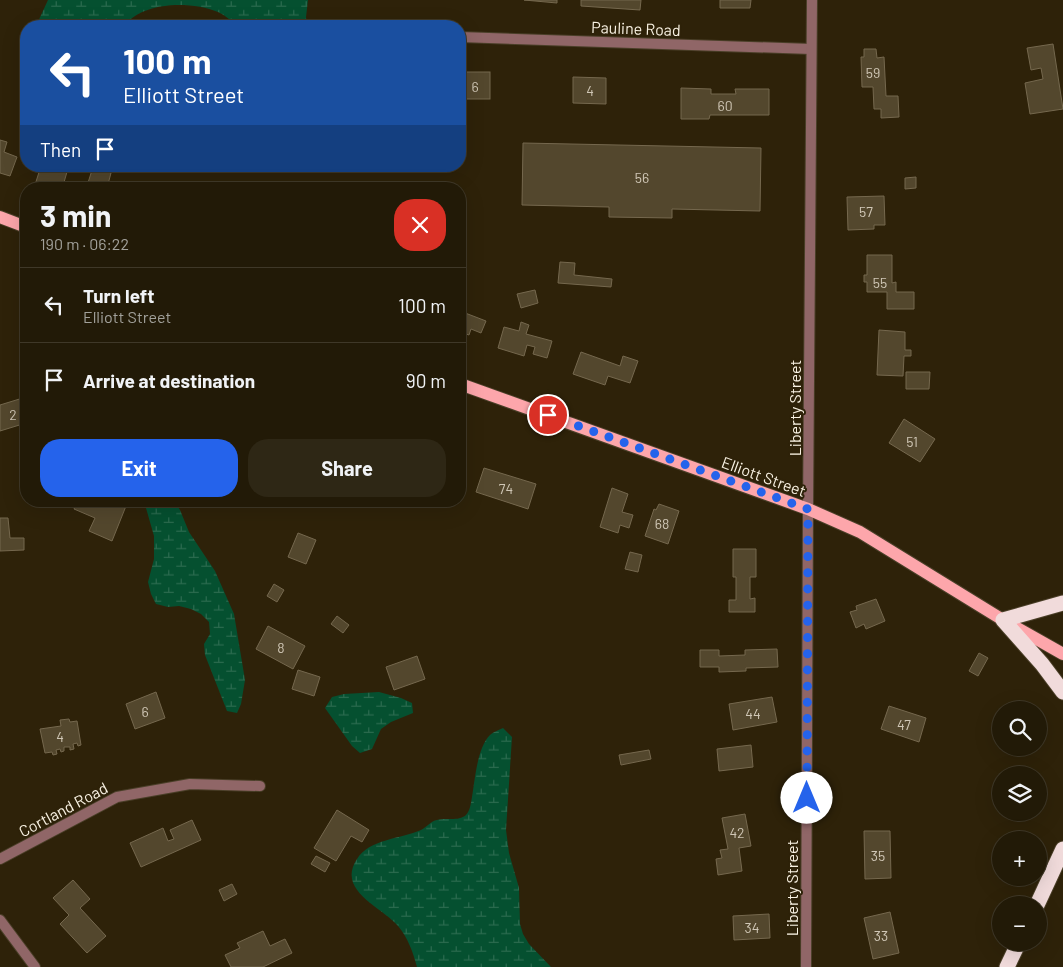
<!DOCTYPE html>
<meta charset="utf-8">
<style>
body{margin:0;font-family:Barlow,sans-serif;background:#2e2715;color:#f1f3f6;height:100vh;display:flex;flex-direction:column;font-size:19px;white-space:nowrap}
*{box-sizing:border-box;margin:0}
p{font-size:16px;color:#a2a19b}
.icon{flex:none;width:28px;height:28px;fill:none;stroke:currentColor;stroke-width:2;stroke-linecap:round;stroke-linejoin:round}
.map{position:relative;flex:1;overflow:hidden}
.details{position:absolute;left:20px;top:182px;width:446px;height:325px;display:flex;flex-direction:column;background:#221a07;border-radius:20px;box-shadow:0 5px 20px #0002,0 0 0 1px #3f3828}
.details>*{flex:none}
.hud{position:absolute;left:20px;top:20px;width:446px;height:152px;border-radius:20px;box-shadow:0 5px 20px #0002,0 0 0 1px #3f3828;background:#1a4fa0;color:#fff;overflow:hidden}
.tools{position:absolute;left:992px;top:701px;display:grid;gap:10px}
.tools a{display:grid;place-items:center;width:55px;height:55px;border-radius:50%;background:#221a07;box-shadow:0 5px 20px #0002,0 0 0 1px #3f3828;font-size:25px}
.pin{position:absolute;display:grid;place-items:center;width:42px;height:42px;color:#fff;margin:-21px;border:2px solid #fff;border-radius:50%;box-shadow:0 1px 5px #0007}
.me{position:absolute;width:55px;margin:-28px;rotate:0deg;stroke-linejoin:round;filter:drop-shadow(0 0 4px #0008)}
.turn{display:flex;align-items:center;gap:18px;height:105px;padding:0 20px;font-size:22px}
.turn .icon{width:65px;height:65px;stroke-width:2.5}
.turn b{display:block;font-size:35px;line-height:42px}
.then{display:flex;align-items:center;height:48px;padding:0 20px;background:#0003;gap:10px;font-size:19px}
.round{display:grid;place-items:center;flex:none;width:52px;height:52px;border-radius:20px;background:#2e2715}
.overview{display:flex;align-items:center;justify-content:space-between;height:85px;padding:0 20px}
h1{font-size:30px;font-weight:700;line-height:38px}
.action{display:flex;gap:10px;margin-top:auto;padding:10px 20px}
.action a{flex:1;height:58px;border-radius:20px;background:#2563eb;color:#fff;font-size:20px;font-weight:700;line-height:58px;text-align:center}
.action a+a{background:#2e2715;color:#f1f3f6}
ul{padding:0;list-style:none}
li{display:flex;align-items:center;gap:15px;height:75px;padding:0 20px;border-top:1px solid #3f3828}
li div{flex:1}
li b{display:block;font-size:19px}
li em{font-style:normal}
.map>svg:first-child{display:block}
.wetland{fill:url(#wetland-marsh)}
.building{fill:#53472d;stroke:#75684e}
.lines{fill:none;stroke-linecap:round;stroke-linejoin:round}
.minor-casing{stroke:#4a3f28;stroke-width:12}
.tertiary-casing{stroke:#4a3f28;stroke-width:12}
.primary-casing{stroke:#4a3f28;stroke-width:14}
.motorway-casing{stroke:#4a3f28;stroke-width:17}
.minor{stroke:#906667;stroke-width:10}
.tertiary{stroke:#906667;stroke-width:10}
.primary{stroke:#fda6ab;stroke-width:12}
.motorway{stroke:#f1dbdb;stroke-width:15}
.route{stroke:#2563eb;stroke-width:9;stroke-dasharray:0 16.2}
.labels{text-anchor:middle;dominant-baseline:central;stroke-width:4;stroke-linejoin:round;paint-order:stroke}
.number-label{font-size:14px;fill:#d0c7b6}
.street-label{font-size:16px;fill:#f9f2e3;stroke:#2e2209}
</style>
<div class="map">
<svg width="1063" height="967" viewBox="0 0 1063 967">
<defs>
<pattern id="wetland-marsh" width="20" height="14" patternUnits="userSpaceOnUse" patternTransform="scale(1.25)"><rect width="20" height="14" fill="#055030"/><path d="M1 5h8M5 5V1M11 12h8M15 12V8" fill="none" stroke="#2a6a4e"/></pattern>
</defs>
<rect width="100%" height="100%" fill="#2e2209"/>
<g class="wetland">
<path d="M48 0H308L306 17 307 26C290 26 273 26 256 26 252 26 245 27 241 26 233 24 226 15 218 12 191 1 143 1 124 26H36Z"/>
<path d="M144 501H174L180 510 189 532 215 571 234 614 245 680 241 704 237 713 227 711 205 655 204 644 210 634 209 622 201 614 191 609 179 606 168 607 156 604 151 594 148 582 154 559V536Z"/>
<path d="M379 692 401 698 412 703 413 713 391 722 381 729 372 749 360 753 352 746 325 708 332 697 344 694Z"/>
<path d="M503 728 512 737 506 830 509 853 519 888 520 924 523 934 529 944 551 967H417C413 952 408 938 398 926 382 907 336 891 357 859 369 839 401 839 421 830 427 827 431 821 437 820 446 817 458 822 466 815 470 811 471 803 472 797 475 780 477 748 490 735 493 732 499 730 503 728Z"/>
</g>
<g class="building">
<path d="M524 0H557V3Z"/>
<path d="M581 0H641L640 10 581 6Z"/>
<path d="M720 0H751L750 8H720Z"/>
<path d="M1053 44 1063 109 1030 114 1025 83 1043 79 1041 68 1031 70 1027 48Z"/>
<path d="M864 49H876L877 58 884 57 886 96H898L899 117 881 118V109H874L873 87H862L861 57H864Z"/>
<rect x="460" y="72" width="30" height="27"/>
<path d="M573 77 606 78V104L573 103Z"/>
<path d="M681 88 711 89V94H736L735 89H769V115H710L709 119H681Z"/>
<path d="M0 140 7 142 4 152 17 157 10 176 0 173Z"/>
<path d="M523 143 761 148 760 211 672 209V218L609 217V207L522 205Z"/>
<path d="M41 166H59L58 170 67 172 62 189 45 187 44 189 34 188Z"/>
<path d="M93 167 111 173 107 188 111 189H86Z"/>
<path d="M916 177V188L905 189V178Z"/>
<path d="M884 196 885 225H874V229L848 230 847 197Z"/>
<path d="M867 255H892V283L896 282V292H914V309H887V292H867V282H864V275H867Z"/>
<path d="M560 262 575 263 574 275 612 279 611 287 558 283Z"/>
<path d="M535 290 538 303 521 308 517 294Z"/>
<path d="M460 311 486 321 481 333 471 329 469 335 460 332Z"/>
<path d="M521 322 529 325 526 334 552 341 547 358 533 354 535 347 527 345 524 356 498 348 504 327 519 331Z"/>
<path d="M879 330 905 332V350H911V356H904L903 376 877 375Z"/>
<path d="M581 352 620 366 623 356 638 361 630 383 608 376 605 385 573 374Z"/>
<path d="M906 372H930L929 389H906Z"/>
<path d="M26 397V423L0 431V405Z"/>
<path d="M904 419 935 439 920 462 889 443Z"/>
<path d="M484 468 536 484 528 509 476 492Z"/>
<path d="M612 488 628 494 622 512 633 515 629 528 620 525 618 533 600 527Z"/>
<path d="M74 501H115L126 506 112 541 89 531 95 518 74 509 77 502Z"/>
<path d="M659 504 679 511 668 544 645 536 654 509 656 510Z"/>
<path d="M0 518H8L10 538H24V550L0 551Z"/>
<path d="M298 533 316 540 306 564 288 557Z"/>
<path d="M733 549H756V577H750V599L755 598V612H729V600H736V577H733Z"/>
<path d="M630 552 642 555 638 572 625 569Z"/>
<path d="M274 584 284 590 277 602 267 596Z"/>
<path d="M876 599 885 621 866 629 864 624 856 628 850 612 857 610 856 606Z"/>
<path d="M337 616 349 625 343 633 331 624Z"/>
<path d="M268 626 305 646 293 669 256 649Z"/>
<path d="M777 649 778 667 746 668V671L719 672V667H700V650H719V656L745 655V650Z"/>
<path d="M979 653 988 658 978 676 969 671Z"/>
<path d="M417 656 425 679 394 690 386 667Z"/>
<path d="M298 670 320 677 314 696 292 689Z"/>
<path d="M156 692 165 718 135 729 126 704Z"/>
<path d="M772 697 777 722 733 730 729 704Z"/>
<path d="M889 706 926 718 919 742 881 729Z"/>
<path d="M69 719 70 722 77 721 81 745 78 746 77 743 73 744 74 749 70 750V747H64V751L61 752 60 749 56 750 57 754 53 755 52 752 45 753 40 729 61 726 60 720Z"/>
<path d="M751 745 753 767 719 771 717 749Z"/>
<path d="M649 750 651 759 621 765 619 755Z"/>
<path d="M337 810 369 830 362 842 351 836 336 861 314 848Z"/>
<path d="M745 814 751 846 739 848 742 871 718 875 716 859 722 858 720 850 728 849 722 818Z"/>
<path d="M192 820 201 840 141 867 130 843 163 828 168 841 174 839 170 830Z"/>
<path d="M864 831H890L891 878 865 879Z"/>
<path d="M316 856 330 863 325 872 311 864Z"/>
<path d="M73 880 90 899 80 908 106 936 87 953 60 924 69 915 53 898Z"/>
<path d="M232 884 237 894 224 901 219 890Z"/>
<path d="M890 912 899 953 873 959 864 918Z"/>
<path d="M769 914 770 938 734 940 733 916Z"/>
<path d="M263 931 270 946 285 939 292 953 263 967H231L225 955 240 948 237 943Z"/>
</g>
<g class="lines">
<defs>
<g id="minor">
<path d="M460 37 811 49"/>
<path d="M0 859 117 797 190 784 260 786"/>
<path d="M0 920 35 967"/>
<path d="M806 967 808 509"/>
</g>
<path id="tertiary" d="M808 509 812 0"/>
<g id="primary">
<path d="M0 217 26 227"/>
<path d="M460 384 808 509 860 532 1003 620 1063 654"/>
</g>
<g id="motorway">
<path d="M1063 603 1003 620 1042 664 1063 692"/>
<path d="M1037 905 1063 849"/>
<path d="M1007 967 1019 942"/>
</g>
</defs>
<use href="#minor" class="minor-casing"/>
<use href="#tertiary" class="tertiary-casing"/>
<use href="#primary" class="primary-casing"/>
<use href="#motorway" class="motorway-casing"/>
<use href="#minor" class="minor"/>
<use href="#tertiary" class="tertiary"/>
<use href="#primary" class="primary"/>
<use href="#motorway" class="motorway"/>
</g>
<g class="lines">
<path class="route" d="M548 415 808 509 807 798"/>
</g>
<g class="labels">
<g class="number-label">
<text x="873" y="72">59</text>
<text x="475" y="86">6</text>
<text x="590" y="90">4</text>
<text x="725" y="105">60</text>
<text x="642" y="177">56</text>
<text x="866" y="211">57</text>
<text x="880" y="282">55</text>
<text x="13" y="414">2</text>
<text x="912" y="441">51</text>
<text x="506" y="488">74</text>
<text x="662" y="523">68</text>
<text x="281" y="647">8</text>
<text x="145" y="711">6</text>
<text x="753" y="713">44</text>
<text x="904" y="724">47</text>
<text x="60" y="736">4</text>
<text x="737" y="832">42</text>
<text x="878" y="855">35</text>
<text x="752" y="927">34</text>
<text x="881" y="935">33</text>
</g>
<g class="street-label">
<text transform="translate(636 28) rotate(2)">Pauline Road</text>
<text transform="translate(794 408) rotate(-90)">Liberty Street</text>
<text transform="translate(764 476) rotate(20)">Elliott Street</text>
<text transform="translate(63 809) rotate(-28)">Cortland Road</text>
<text transform="translate(791 888) rotate(-90)">Liberty Street</text>
</g>
</g>
</svg>
<div class="tools">
<a><svg class="icon" aria-label="search" viewBox="0 0 24 24"><circle cx="10" cy="10" r="6"/><path d="M15 15l6 6"/></svg></a>
<a><svg class="icon" aria-label="layers" viewBox="0 0 24 24"><path d="M12 4l9 5-9 5-9-5zM3 14l9 5 9-5"/></svg></a>
<a>+</a>
<a>−</a>
</div>
<div class="pin" style="left:548px;top:415px;background:#d93025"><svg class="icon" aria-label="arrive" viewBox="0 0 24 24"><path d="M6 21V4h12l-3 4 3 4H6"/></svg></div>
<svg class="me" style="left:807px;top:798px" viewBox="-20 -20 40 40"><circle r="19" fill="#fff"/><path d="M0-13L10 11 0 6-10 11z" fill="#2563eb"/></svg>
<div class="hud">
<div class="turn"><svg class="icon" aria-label="left" viewBox="0 0 24 24"><path d="M17 20v-9H6M10 6l-5 5 5 5"/></svg><div><b>100 m</b>Elliott Street</div></div>
<div class="then">Then<svg class="icon" aria-label="arrive" viewBox="0 0 24 24"><path d="M6 21V4h12l-3 4 3 4H6"/></svg></div>
</div>
<section class="details">
<div class="overview"><div><h1>3 min</h1><p>190 m · 06:22</p></div><a class="round" style="background:#d93025;color:#fff"><svg class="icon" aria-label="close" viewBox="0 0 24 24"><path d="M6 6l12 12M18 6L6 18"/></svg></a></div>
<ul>
<li><svg class="icon" aria-label="left" viewBox="0 0 24 24"><path d="M17 20v-9H6M10 6l-5 5 5 5"/></svg><div><b>Turn left</b><p>Elliott Street</p></div><em>100 m</em></li>
<li><svg class="icon" aria-label="arrive" viewBox="0 0 24 24"><path d="M6 21V4h12l-3 4 3 4H6"/></svg><div><b>Arrive at destination</b></div><em>90 m</em></li>
</ul>
<div class="action"><a>Exit</a><a>Share</a></div>
</section>
</div>
